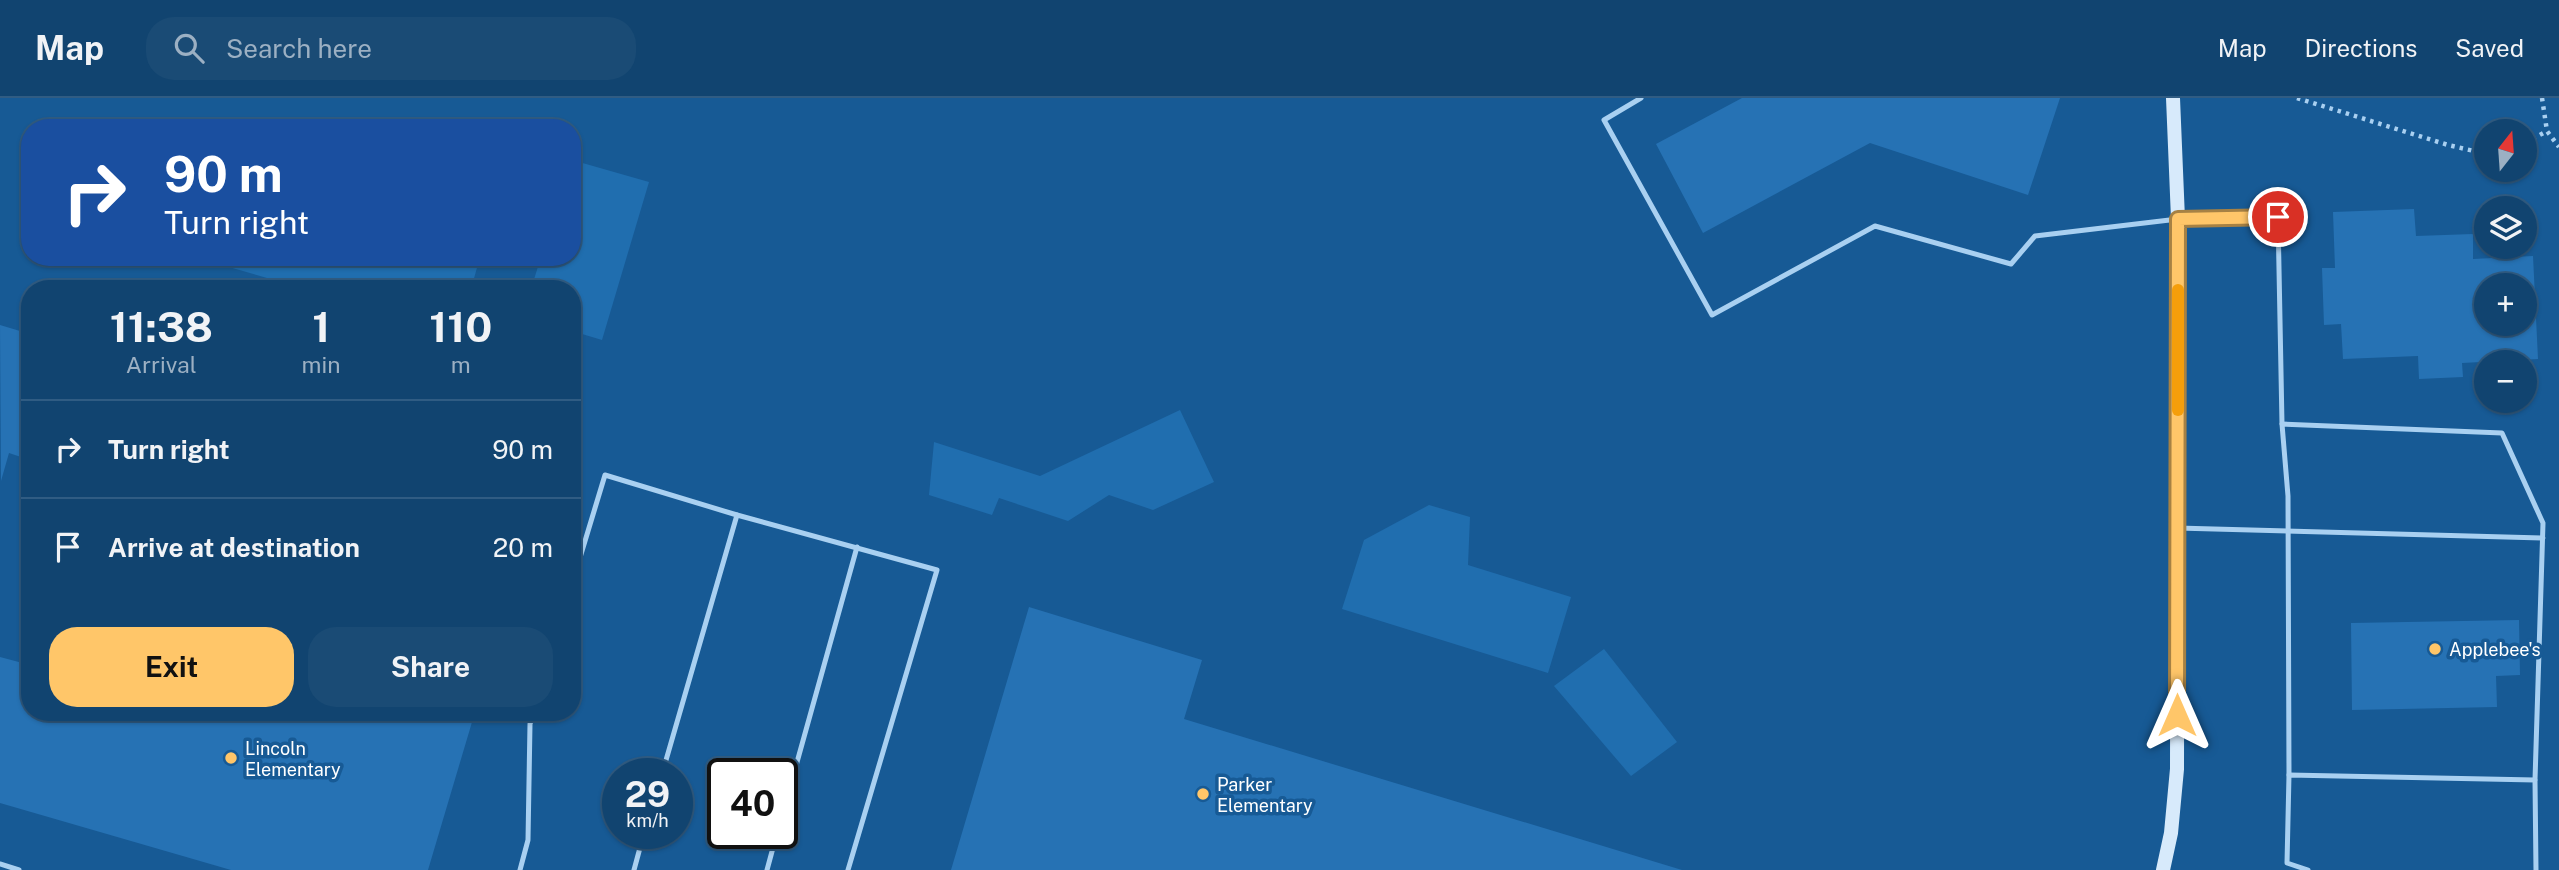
<!DOCTYPE html>
<meta charset="utf-8">
<style>
body{margin:0;font-family:"Public Sans",sans-serif;background:#1a4b75;color:#f1f3f6;height:100vh;display:flex;flex-direction:column;font-size:26px;white-space:nowrap}
*{box-sizing:border-box;margin:0}
p{font-size:23px;color:#9cb0c3}
.icon{flex:none;width:38px;height:38px;fill:none;stroke:currentColor;stroke-width:2;stroke-linecap:round;stroke-linejoin:round}
.map{position:relative;flex:1;overflow:hidden}
.panel{position:absolute;left:21px;top:182px;width:560px;height:441px;display:flex;flex-direction:column;background:#114470;border-radius:28px;box-shadow:0 2px 5px #0004,0 0 0 2px #305c83}
.panel>*{flex:none}
.guide{position:absolute;left:21px;top:21px;width:560px;height:147px;border-radius:28px;box-shadow:0 2px 5px #0004,0 0 0 2px #305c83;background:#1a4fa0;color:#fff;overflow:hidden}
.needle{width:46px;rotate:17deg}
.controls{position:absolute;left:2474px;top:21px;display:grid;gap:14px}
.controls a{display:grid;place-items:center;width:63px;height:63px;border-radius:50%;background:#114470;box-shadow:0 2px 5px #0004,0 0 0 2px #305c83;font-size:35px}
.speed{position:absolute;left:602px;top:660px;display:flex;gap:14px;font-size:35px;font-weight:700;text-align:center}
.speed>*{display:grid;place-content:center;width:91px;height:91px;border-radius:50%;background:#114470;box-shadow:0 2px 5px #0004,0 0 0 2px #305c83;line-height:1}
.speed small{font-size:18px;font-weight:400}
.speed .limit{border:4px solid #111;border-radius:10px;background:#fff;color:#111}
.pin{position:absolute;display:grid;place-items:center;width:60px;height:60px;color:#fff;margin:-30px;border:4px solid #fff;border-radius:50%;box-shadow:0 2px 7px #0007}
.me{position:absolute;width:77px;margin:-38px;rotate:0deg;stroke-linejoin:round;filter:drop-shadow(0 0 5px #0008)}
.turn{display:flex;align-items:center;gap:24px;height:147px;padding:0 28px;font-size:32px}
.turn .icon{width:91px;height:91px;stroke-width:2.5}
.turn b{display:block;font-size:49px;line-height:60px}
.eta{display:flex;justify-content:space-evenly;align-items:center;height:119px;text-align:center}
.eta b{font-size:42px;font-weight:700;line-height:49px}
.primary-button{display:flex;gap:14px;margin-top:auto;padding:14px 28px}
.primary-button a{flex:1;height:80px;border-radius:28px;background:#ffc669;color:#111;font-size:28px;font-weight:700;line-height:80px;text-align:center}
.primary-button a+a{background:#1a4b75;color:#f1f3f6}
ul{padding:0;list-style:none}
li{display:flex;align-items:center;gap:21px;height:98px;padding:0 28px;border-top:2px solid #305c83}
li div{flex:1}
li b{display:block;font-size:26px}
li em{font-style:normal}
header{display:flex;align-items:center;gap:42px;box-sizing:border-box;height:98px;padding:0 35px;background:#114470;border-bottom:2px solid #305c83}
header strong{font-size:33px}
nav{display:flex;gap:38px;margin-inline-start:auto;font-size:24px}
.search{width:490px;height:63px;background:#1a4b75;display:flex;align-items:center;gap:18px;box-sizing:border-box;padding:0 24px;border-radius:28px;color:#9cb0c3;font-size:26px}
.map>svg:first-child{display:block}
.green{fill:#206eaf}
.building{fill:#2672b4;fill-rule:evenodd}
.lines{fill:none;stroke-linecap:round;stroke-linejoin:round}
.path{stroke:#a9d0f1;stroke-width:4.5;stroke-dasharray:3.5 5;stroke-linecap:butt}
.lane{stroke:#a9d0f1;stroke-width:5}
.secondary{stroke:#d7eafb;stroke-width:14}
.route-casing{stroke:#a68144;stroke-width:18}
.route{stroke:#ffc669;stroke-width:12}
.slow{stroke:#f59e0b;stroke-width:12}
.poi-dot{fill:#ffc669;stroke:#175a95;stroke-width:2.5}
.labels{text-anchor:middle;dominant-baseline:central;stroke-width:7;stroke-linejoin:round;paint-order:stroke}
.poi-label{font-size:18px;fill:#fff;stroke:#175a95;text-anchor:start}
</style>
<header>
<strong>Map</strong>
<div class="search"><svg class="icon" aria-label="search" viewBox="0 0 24 24"><circle cx="10" cy="10" r="6"/><path d="M15 15l6 6"/></svg>Search here</div>
<nav><a>Map</a><a>Directions</a><a>Saved</a></nav>
</header>
<div class="map">
<svg width="2559" height="772" viewBox="0 0 2559 772">
<rect width="100%" height="100%" fill="#175a95"/>
<g class="green">
<path d="M572 62 649 84 602 242 572 233V191H531L541 159H572Z"/>
<path d="M232 159H480L471 191H305L229 169Z"/>
<path d="M1180 312 1214 384 1153 412 1109 397 1068 423 999 400 992 417 929 397 934 344 1040 378Z"/>
<path d="M1429 407 1470 419 1468 467 1571 499 1548 575 1342 511 1364 442Z"/>
<path d="M1604 551 1677 644 1631 678 1554 588Z"/>
</g>
<g class="building">
<path d="M1742 0H2060L2028 97 1870 45 1703 135 1656 46Z"/>
<path d="M2414 111 2416 138 2473 136V161L2533 158 2538 261 2462 265 2463 279 2419 281 2418 258 2343 261 2341 226 2324 227 2322 170H2335L2333 114ZM2487 187H2525V226H2487Z"/>
<path d="M0 227 30 236V362L9 355 1 383Z"/>
<path d="M1029 509 1202 562 1184 621 1682 772H951Z"/>
<path d="M2519 522 2520 577 2496 578 2497 609 2352 612 2351 525Z"/>
<path d="M0 559 30 567V614H475L428 772H231L0 705Z"/>
</g>
<g class="lines">
<g class="path">
<path d="M2297 0 2448 47 2487 56"/>
<path d="M2542 0 2547 33 2559 49"/>
<path d="M2525 45 2547 33"/>
</g>
<g class="lane">
<path d="M1641 0 1604 22 1712 217 1875 128 2011 166 2035 138 2178 121 2278 119 2282 326"/>
<path d="M2177 430 2543 440"/>
<path d="M572 486 605 377 737 417 937 472 848 772"/>
<path d="M662 676 737 417"/>
<path d="M2289 677 2288 398 2282 326 2502 335 2543 425 2535 682"/>
<path d="M782 718 857 449"/>
<path d="M0 766 19 772"/>
<path d="M520 772 528 742 530 626 534 614"/>
<path d="M634 772 644 735"/>
<path d="M767 772 777 735"/>
<path d="M2308 772 2287 765 2289 677 2535 682 2536 772"/>
</g>
<path class="secondary" d="M2163 772 2171 735 2177 671 2178 121 2173 0"/>
</g>
<g class="lines">
<defs>
<path id="route" d="M2177 617 2178 121 2278 119"/>
</defs>
<use href="#route" class="route-casing"/>
<use href="#route" class="route"/>
<path class="slow" d="M2178 312V192"/>
</g>
<g class="poi-dot">
<circle cx="2435" cy="551" r="7"/>
<circle cx="231" cy="660" r="7"/>
<circle cx="1203" cy="696" r="7"/>
</g>
<g class="labels">
<g class="poi-label">
<text x="2449" y="551">Applebee's</text>
<text x="245" y="650">Lincoln<tspan x="245" dy="21">Elementary</tspan></text>
<text x="1217" y="686">Parker<tspan x="1217" dy="21">Elementary</tspan></text>
</g>
</g>
</svg>
<div class="controls">
<a><svg class="needle" viewBox="-14 -14 28 28"><path d="M0-13l5 13h-10z" fill="#e53935"/><path d="M0 13l5-13h-10z" fill="#9cb0c3"/></svg></a>
<a><svg class="icon" aria-label="layers" viewBox="0 0 24 24"><path d="M12 4l9 5-9 5-9-5zM3 14l9 5 9-5"/></svg></a>
<a>+</a>
<a>−</a>
</div>
<div class="speed"><div>29<small>km/h</small></div><div class="limit">40</div></div>
<div class="pin" style="left:2278px;top:119px;background:#d93025"><svg class="icon" aria-label="arrive" viewBox="0 0 24 24"><path d="M6 21V4h12l-3 4 3 4H6"/></svg></div>
<svg class="me" style="left:2177px;top:617px" viewBox="-20 -20 40 40"><path d="M0-17L14 15 0 8-14 15z" fill="#ffc669" stroke="#fff" stroke-width="4"/></svg>
<div class="guide">
<div class="turn"><svg class="icon" aria-label="right" viewBox="0 0 24 24"><path d="M7 20v-9h11M14 6l5 5-5 5"/></svg><div><b>90 m</b>Turn right</div></div>
</div>
<section class="panel">
<div class="eta">
<div><b>11:38</b><p>Arrival</p></div>
<div><b>1</b><p>min</p></div>
<div><b>110</b><p>m</p></div>
</div>
<ul>
<li><svg class="icon" aria-label="right" viewBox="0 0 24 24"><path d="M7 20v-9h11M14 6l5 5-5 5"/></svg><div><b>Turn right</b></div><em>90 m</em></li>
<li><svg class="icon" aria-label="arrive" viewBox="0 0 24 24"><path d="M6 21V4h12l-3 4 3 4H6"/></svg><div><b>Arrive at destination</b></div><em>20 m</em></li>
</ul>
<div class="primary-button"><a>Exit</a><a>Share</a></div>
</section>
</div>
